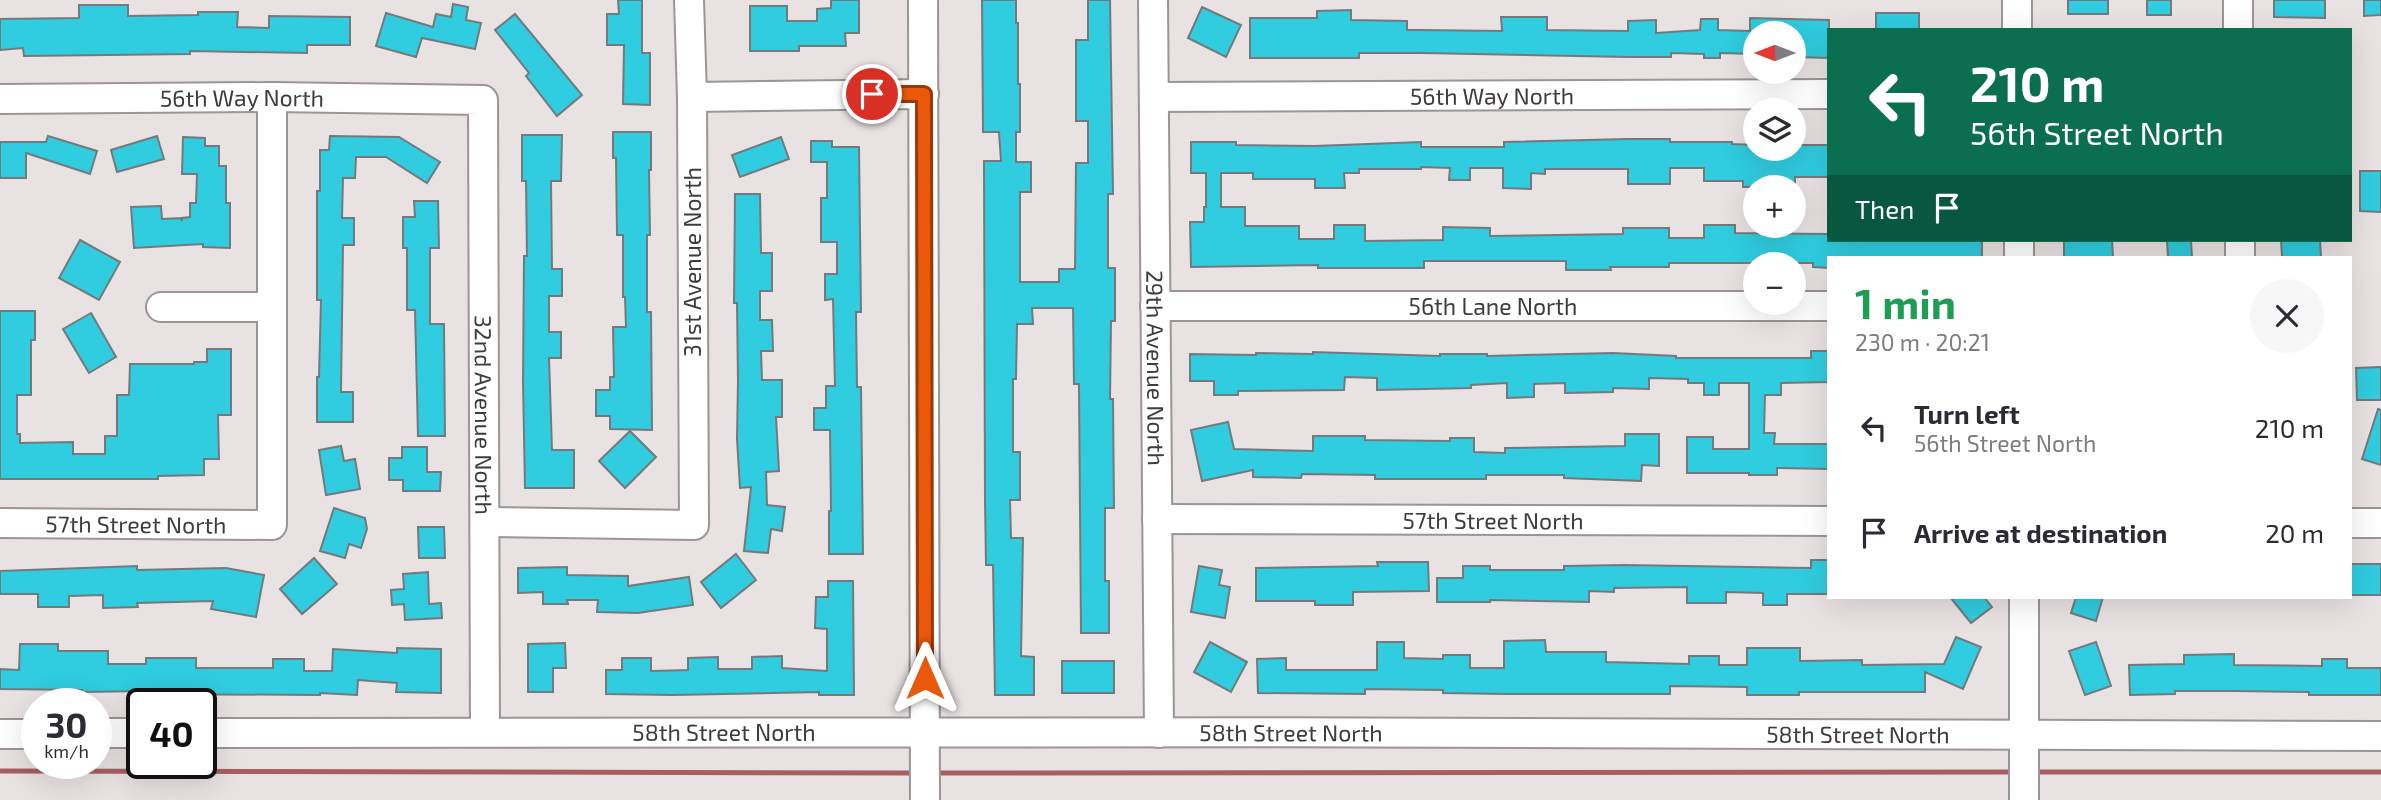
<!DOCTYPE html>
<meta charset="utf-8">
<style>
body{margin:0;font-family:"Exo 2",sans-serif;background:#f7f7f7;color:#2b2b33;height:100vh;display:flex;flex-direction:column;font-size:26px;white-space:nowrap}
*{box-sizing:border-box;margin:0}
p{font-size:23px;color:#7c7c81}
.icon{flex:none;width:38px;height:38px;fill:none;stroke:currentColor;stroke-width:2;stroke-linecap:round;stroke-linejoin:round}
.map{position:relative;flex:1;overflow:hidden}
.side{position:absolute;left:1827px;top:256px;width:525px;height:343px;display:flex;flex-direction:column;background:#fff;border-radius:0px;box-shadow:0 7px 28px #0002}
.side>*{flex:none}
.top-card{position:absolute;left:1827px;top:28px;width:525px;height:214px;border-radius:0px;box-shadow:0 7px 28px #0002;background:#0b6e4f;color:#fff;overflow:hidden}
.needle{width:46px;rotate:270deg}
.fabs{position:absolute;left:1743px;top:21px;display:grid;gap:14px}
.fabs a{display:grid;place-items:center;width:63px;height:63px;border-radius:50%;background:#fff;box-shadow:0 7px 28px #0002;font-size:35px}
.speed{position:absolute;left:21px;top:688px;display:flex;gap:14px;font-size:35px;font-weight:700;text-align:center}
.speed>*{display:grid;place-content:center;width:91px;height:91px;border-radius:50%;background:#fff;box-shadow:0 7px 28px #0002;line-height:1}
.speed small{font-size:18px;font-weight:400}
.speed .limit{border:4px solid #111;border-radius:10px;background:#fff;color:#111}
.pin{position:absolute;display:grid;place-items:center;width:60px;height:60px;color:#fff;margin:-30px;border:4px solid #fff;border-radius:50%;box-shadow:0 2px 7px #0007}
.me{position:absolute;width:77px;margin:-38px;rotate:0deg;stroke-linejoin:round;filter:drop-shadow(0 0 5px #0008)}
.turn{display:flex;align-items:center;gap:24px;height:147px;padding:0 28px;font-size:32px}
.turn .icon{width:91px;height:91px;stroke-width:2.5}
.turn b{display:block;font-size:49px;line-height:60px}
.then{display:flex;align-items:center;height:66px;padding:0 28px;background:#0003;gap:14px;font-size:26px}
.round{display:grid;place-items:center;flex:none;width:74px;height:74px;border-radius:37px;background:#f7f7f7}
.summary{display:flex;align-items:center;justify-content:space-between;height:119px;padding:0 28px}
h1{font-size:42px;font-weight:700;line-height:52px;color:#1e9e55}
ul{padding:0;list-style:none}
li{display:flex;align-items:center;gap:21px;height:105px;padding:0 28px}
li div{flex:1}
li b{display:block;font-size:26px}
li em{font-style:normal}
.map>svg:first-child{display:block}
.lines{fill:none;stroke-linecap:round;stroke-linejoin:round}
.stream{stroke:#a65f62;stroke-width:5}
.building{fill:#30ccdf;stroke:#747a7b;stroke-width:2}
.minor-casing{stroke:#9b9595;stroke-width:32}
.minor{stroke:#fff;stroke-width:28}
.route-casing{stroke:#983908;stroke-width:18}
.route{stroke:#ea580c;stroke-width:12}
.labels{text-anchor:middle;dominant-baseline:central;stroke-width:7;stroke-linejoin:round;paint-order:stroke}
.street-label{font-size:23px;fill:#3e3b3b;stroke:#fff}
</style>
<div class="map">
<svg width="2381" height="800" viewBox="0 0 2381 800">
<rect width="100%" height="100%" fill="#e9e2e2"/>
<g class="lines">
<g class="stream">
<path d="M0 771 915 773"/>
<path d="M2031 772H2381"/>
<path d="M932 773 2014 772"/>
</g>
</g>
<g class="building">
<path d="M618 0H642V53H650V105L623 104 624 45H607V14H619Z"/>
<path d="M831 0H859V33H845L846 46H799V51H750V6H787V21H817V9L831 8Z"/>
<path d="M982 0H1016V23H1018V84H1020V132H1016V162H1031V192H1020V282H1059V269H1075L1076 163H1088V121H1076V40H1088V0H1110L1113 194H1108V268H1115V321H1111L1110 399H1113L1114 508H1105V581H1109V633H1081L1079 384H1074L1073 308H1032L1033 324H1017L1016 379H1013V452H1020V500H1010L1011 538H1023L1021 656 1034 657V695H995L993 565H986L985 500 984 161H1001L999 132H983Z"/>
<rect x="2068" y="0" width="40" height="14"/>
<rect x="2147" y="0" width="24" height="15"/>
<path d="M2274 0H2325V18L2274 17Z"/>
<path d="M2364 0H2381V15L2364 16Z"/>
<path d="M453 4 468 7 466 20 481 23 475 49 422 38 416 57 376 46 386 13 433 27 436 14 451 17Z"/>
<path d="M79 5H128V16L198 15V12H238L237 27 269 28V16L350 17V45H307V53L190 51V54L24 56 23 48 0 50V19L79 18Z"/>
<path d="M1202 7 1241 25 1226 57 1188 38Z"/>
<path d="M1351 10V20L1407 21V30H1421L1502 31 1501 17H1547V30L1628 31V21L1656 20V33L1700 30 1701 19H1718V30L1750 31V18L1829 20V58L1794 57V33H1755V54L1720 53V58H1704V54L1671 53V57H1628L1421 53H1359V58H1250V18H1317V11Z"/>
<rect x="1876" y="13" width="43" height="17"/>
<path d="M515 14 582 95 557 116 526 76 529 73 495 30Z"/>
<path d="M613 132H651V170H649L650 235H647V312H651L652 430 610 429V416H596V390H610V377H614L613 327H626L625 297H623V235H617L616 158H613Z"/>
<path d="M522 135H562L561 181H551L552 269H562V296H549V332H561V358H549L552 450H574V488H525L523 382 524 256H527L526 181H522Z"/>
<path d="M48 136 97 151 90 174 26 153V178H0V142H46Z"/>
<path d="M157 136 164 159 117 172 111 150Z"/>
<path d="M330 136 399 137 440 162 427 183 386 157H356L355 178H343L342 218H354V245H343L341 392H353V422H317V377H319L321 300H317V191H320V150H329Z"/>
<path d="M183 137 205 138V146H219V166H226V203H230V248L203 247V244L134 248 131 207 161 206 162 219 181 218 182 221V218L190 217V203H196L197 174H182Z"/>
<path d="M781 137 789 159 740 177 732 155Z"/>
<path d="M1628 139H1670V142H1732V144L1755 145V149H1794V145H1829V177H1795V187H1743V181H1704V168H1670V184H1628V169H1545V174L1531 173V189L1503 188V168H1470V180H1449L1450 168 1421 167V169H1359V173H1344L1345 188H1315V179H1253V173H1221V207H1245V226H1299V239H1334V225H1365V241L1443 240V227L1490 228V236L1623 234V228H1669V238H1704V225H1735V233L1829 234V240H1982V257H1829V268L1813 267V263H1669V267H1610L1611 270H1566V261H1424V268H1318V265L1191 267 1190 222H1204V207H1206V173H1191V142H1236V145L1314 146 1421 142V147H1504V142Z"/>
<path d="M811 141H832V147H859L861 312H856L857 387H861L863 554H829V511H831L830 430H814V408H826V386H835L833 299 825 300V274H837V242H821V198H827V162H811Z"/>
<path d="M2360 171H2381V212L2360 211Z"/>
<path d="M735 194H760L761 253H772V291H760V320H772L773 351H761L762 380H782V417H776L779 471 766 472 767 505 785 507 782 531 771 529 768 553 744 551 751 487 740 488 737 439 738 381 737 303H734Z"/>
<path d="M414 201H438L439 248H430V324H444L445 436H418L415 310H407V248H403V217H415Z"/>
<path d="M80 240 120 262 99 300 59 278Z"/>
<path d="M2064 240H2112L2113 257H2064Z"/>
<path d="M2167 240H2191L2192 257H2168Z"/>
<path d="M2281 240H2320L2321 257H2282Z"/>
<path d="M0 311H35V340H31V395H17V434H20V443L73 442V454H105V436H117V395H129L130 364H194V362H207V349H231V415H218L219 459H204V475L158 476V479H0Z"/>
<path d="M91 313 116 357 89 373 63 329Z"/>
<path d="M1811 351H1829V382L1781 383V395H1765L1764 433H1775L1774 444H1829V469L1777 468V475H1749V473H1687V437H1713V449H1749V383H1719V395H1704V383H1688V379L1649 378V389L1613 388V392L1565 393V383L1534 384V397L1507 398V383L1471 385V388L1377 390V378L1345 377 1344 390 1238 391V395H1214V381H1190V354L1256 355V353L1313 354V352L1440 356V354H1487V356L1613 353 1676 356V358H1811Z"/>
<path d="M2381 367V400H2357L2356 368Z"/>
<path d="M2378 409 2381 410V465L2362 459Z"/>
<path d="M1228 422 1234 449 1313 451V436H1365V440L1450 441V438H1474V452L1505 453V448L1625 446V434H1659V466L1642 465 1641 481 1564 478V475H1486V479H1375V475L1302 474 1301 478 1253 477V470L1202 481 1191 430Z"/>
<path d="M630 431 656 457 625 488 599 461Z"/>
<path d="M341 446 344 461 355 459 360 489 326 495 319 450Z"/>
<path d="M402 447H427V472H441L440 491H403V480H389V458H402Z"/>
<path d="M334 508 365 518 367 529 361 548 349 544 345 558 320 551Z"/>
<path d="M418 527H444L445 558H419Z"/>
<path d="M736 554 756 580 721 608 701 582Z"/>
<path d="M314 558 337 584 302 614 280 589Z"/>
<path d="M1811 560H1829V594H1787V605H1763V593L1726 592V603H1687V587L1614 588V592L1589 591V602L1490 600V602H1437V578H1463V566H1490V570H1564V566L1625 565 1811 568Z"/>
<path d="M1377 562H1428L1429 591 1353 592V605H1315V601H1256V568L1378 566Z"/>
<rect x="2350" y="564" width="31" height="31"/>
<path d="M137 566V570L226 568 264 575 256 617 211 609 213 601 137 603 138 607 103 608V595L69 596V607H38V594H0V571Z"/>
<path d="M1199 566 1222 570 1219 585 1230 587 1225 618 1191 612Z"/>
<path d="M567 567V575L628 576V586L689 577 693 605 638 613 597 612 598 600H567L568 604H543V592L518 593V568Z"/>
<path d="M428 572 429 604 441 603 442 618 405 620 404 604 392 605 391 590 404 589 403 574Z"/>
<path d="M828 581H853L854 695H819V692L673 695 606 694V670H622V658H651V671L688 670V658L718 657V669H752V657L782 656V668L827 671V629L815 628 816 597H828Z"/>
<path d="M1950 597H1984L1992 607 1971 623Z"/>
<path d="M2076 597H2103L2096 621 2071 613Z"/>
<path d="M1956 637 1981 647 1963 689 1925 672V692H1799V695H1747V687L1670 686V694H1504L1443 693V690L1365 689V694L1258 693 1257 659 1286 658V670H1377V642H1404V658L1443 659V655H1470V668H1504V641L1545 640 1546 652H1606V662L1689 664V656H1719V665H1747V648H1800V661L1862 660V665L1944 664Z"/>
<path d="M1210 642 1247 662 1231 692 1194 672Z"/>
<path d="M2096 642 2111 686 2085 695 2069 651Z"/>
<path d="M565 643 566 668H553V692H528V644Z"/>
<path d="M20 644H58V651H108V664H146V658H196V668H273V659H304V671H332L333 649 397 653V648L441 649V693L396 692 397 683 358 680 357 695 320 693V695L147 694V691L82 692V690L0 689V669L19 670Z"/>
<path d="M2234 654V665L2322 666V659H2347V668H2381V695H2309V692L2234 691H2175V694L2130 695 2129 665 2184 664V655Z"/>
<rect x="1062" y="661" width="52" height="32"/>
</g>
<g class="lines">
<defs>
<g id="minor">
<path d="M923 0 925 800"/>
<path id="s1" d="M1153 0 1159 733"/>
<path d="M2017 0V30"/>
<path d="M2238 0V30"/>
<path d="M692 97 924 94"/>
<path id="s2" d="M1154 97 1829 94"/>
<path id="s3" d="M0 99 272 97 483 100 485 732"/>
<path d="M2019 240V257"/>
<path d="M2240 240V257"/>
<path id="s4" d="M1155 306H1829"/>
<path d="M161 307H272"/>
<path id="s5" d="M1157 519 1829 521"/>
<path d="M485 522 694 525 692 97 689 0"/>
<path id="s6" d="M0 523 272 525V97"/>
<path d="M2350 523H2381"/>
<path d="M96 733H142"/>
<path id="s7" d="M201 733C928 730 1654 733 2381 736"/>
<path d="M0 734H37"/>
<path d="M2024 800V597"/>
</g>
</defs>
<use href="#minor" class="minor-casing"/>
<use href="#minor" class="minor"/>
</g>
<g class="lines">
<defs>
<path id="route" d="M872 94H924L925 678"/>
</defs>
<use href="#route" class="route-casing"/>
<use href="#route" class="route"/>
</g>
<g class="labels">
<g class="street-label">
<text stroke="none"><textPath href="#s2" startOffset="338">56th Way North</textPath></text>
<text stroke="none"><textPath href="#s3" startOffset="242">56th Way North</textPath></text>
<text transform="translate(692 262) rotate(-90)">31st Avenue North</text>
<text stroke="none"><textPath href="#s4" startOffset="338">56th Lane North</textPath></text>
<text stroke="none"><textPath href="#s1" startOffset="368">29th Avenue North</textPath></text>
<text stroke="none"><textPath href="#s3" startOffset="798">32nd Avenue North</textPath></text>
<text stroke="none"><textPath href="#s5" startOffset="336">57th Street North</textPath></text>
<text stroke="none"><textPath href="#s6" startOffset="136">57th Street North</textPath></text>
<text stroke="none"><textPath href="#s7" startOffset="523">58th Street North</textPath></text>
<text stroke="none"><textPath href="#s7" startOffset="1090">58th Street North</textPath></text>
<text stroke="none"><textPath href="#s7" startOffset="1657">58th Street North</textPath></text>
</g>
</g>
</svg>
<div class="fabs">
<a><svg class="needle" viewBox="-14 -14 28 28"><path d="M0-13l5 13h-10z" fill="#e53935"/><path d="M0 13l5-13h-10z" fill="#7c7c81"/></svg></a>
<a><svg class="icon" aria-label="layers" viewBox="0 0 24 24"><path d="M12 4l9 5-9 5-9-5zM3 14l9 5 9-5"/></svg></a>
<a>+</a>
<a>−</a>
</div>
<div class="speed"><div>30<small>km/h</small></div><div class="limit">40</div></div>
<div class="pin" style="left:872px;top:94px;background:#d93025"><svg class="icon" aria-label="arrive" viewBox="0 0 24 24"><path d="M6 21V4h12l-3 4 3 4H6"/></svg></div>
<svg class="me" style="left:925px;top:678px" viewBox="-20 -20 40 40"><path d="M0-17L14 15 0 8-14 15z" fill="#ea580c" stroke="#fff" stroke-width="4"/></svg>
<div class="top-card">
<div class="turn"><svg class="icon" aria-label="left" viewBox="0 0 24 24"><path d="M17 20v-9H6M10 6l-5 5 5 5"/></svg><div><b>210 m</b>56th Street North</div></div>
<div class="then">Then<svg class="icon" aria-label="arrive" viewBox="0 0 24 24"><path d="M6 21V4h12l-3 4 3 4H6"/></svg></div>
</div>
<section class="side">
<div class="summary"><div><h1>1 min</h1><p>230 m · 20:21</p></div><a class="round"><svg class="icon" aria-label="close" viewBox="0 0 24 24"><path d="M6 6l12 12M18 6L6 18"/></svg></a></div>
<ul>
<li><svg class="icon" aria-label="left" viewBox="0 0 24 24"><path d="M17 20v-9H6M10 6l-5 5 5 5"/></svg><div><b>Turn left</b><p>56th Street North</p></div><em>210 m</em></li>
<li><svg class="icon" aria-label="arrive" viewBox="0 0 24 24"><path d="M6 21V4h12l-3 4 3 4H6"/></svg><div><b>Arrive at destination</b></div><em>20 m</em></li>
</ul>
</section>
</div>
